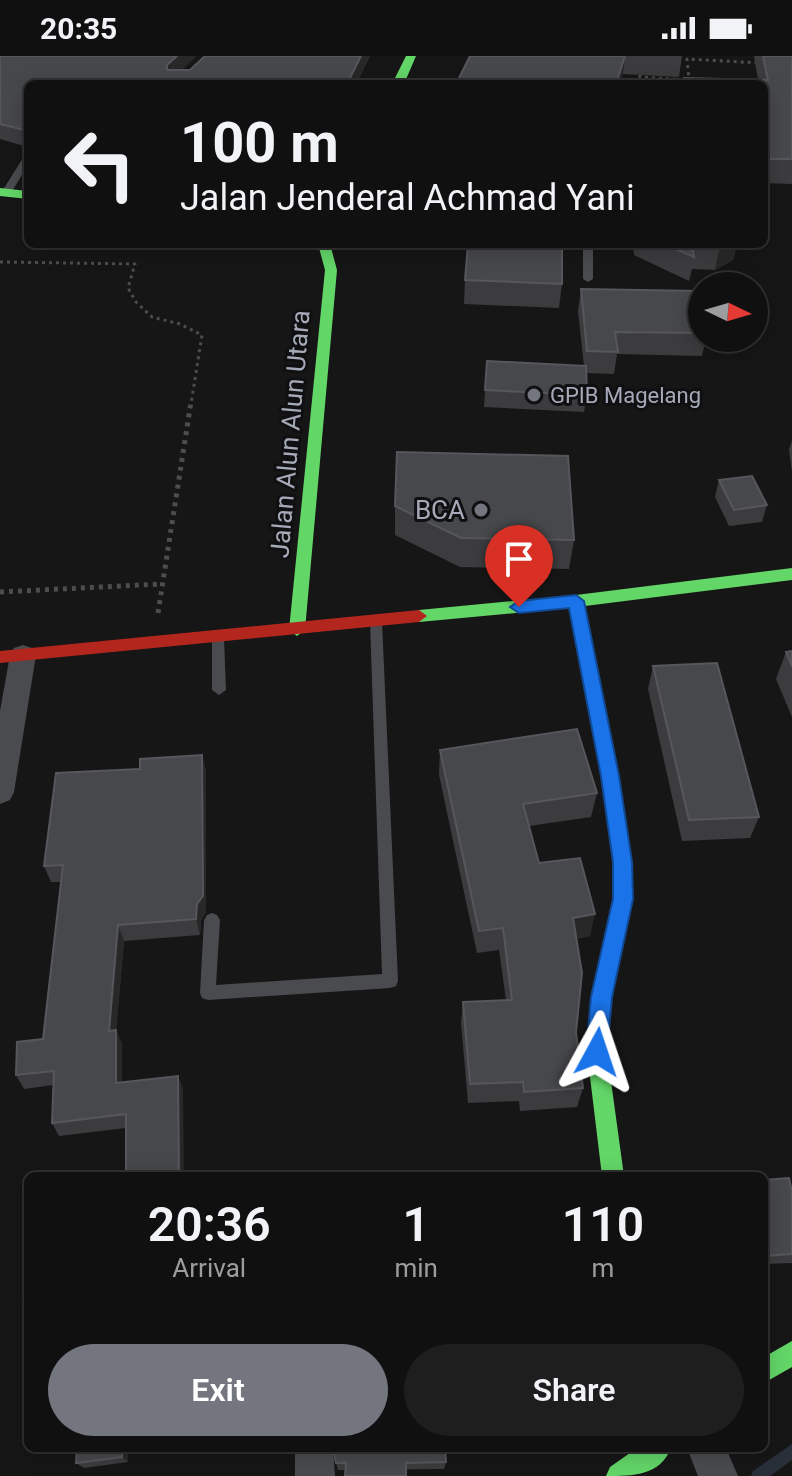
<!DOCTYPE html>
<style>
body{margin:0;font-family:Roboto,sans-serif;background:#1e1e1e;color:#f1f3f6;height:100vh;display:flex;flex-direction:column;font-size:30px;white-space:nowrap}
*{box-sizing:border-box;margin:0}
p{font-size:26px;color:#9c9d9f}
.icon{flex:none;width:44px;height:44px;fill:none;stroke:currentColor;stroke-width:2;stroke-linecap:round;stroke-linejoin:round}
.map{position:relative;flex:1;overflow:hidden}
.drawer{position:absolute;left:24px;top:1116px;width:744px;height:280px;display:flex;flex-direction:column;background:#101010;border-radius:12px;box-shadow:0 4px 20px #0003,0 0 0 2px #303030}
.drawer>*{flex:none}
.guide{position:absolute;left:24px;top:24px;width:744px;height:168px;border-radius:12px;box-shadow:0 4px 20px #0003,0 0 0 2px #303030;background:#101010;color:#f1f3f6;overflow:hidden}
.needle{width:52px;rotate:95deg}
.controls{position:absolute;left:688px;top:216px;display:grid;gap:16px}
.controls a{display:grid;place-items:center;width:80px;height:80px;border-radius:50%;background:#101010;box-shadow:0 4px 20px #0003,0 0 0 2px #303030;font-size:40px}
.pin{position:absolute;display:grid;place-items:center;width:68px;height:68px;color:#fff;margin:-82px -34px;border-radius:50% 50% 50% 0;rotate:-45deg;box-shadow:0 0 8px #0007}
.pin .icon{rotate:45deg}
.me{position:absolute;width:88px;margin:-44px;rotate:5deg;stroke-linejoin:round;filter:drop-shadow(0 0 6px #0008)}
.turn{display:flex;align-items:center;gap:28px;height:168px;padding:0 24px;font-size:36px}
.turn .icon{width:104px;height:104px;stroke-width:2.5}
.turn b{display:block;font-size:56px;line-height:68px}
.eta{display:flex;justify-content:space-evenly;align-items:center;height:136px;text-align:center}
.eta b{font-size:48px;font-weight:600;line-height:56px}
.action{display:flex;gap:16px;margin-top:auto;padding:16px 24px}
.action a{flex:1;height:92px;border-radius:48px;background:#74767f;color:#fff;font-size:32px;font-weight:600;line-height:92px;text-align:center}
.action a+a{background:#1e1e1e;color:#f1f3f6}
.status{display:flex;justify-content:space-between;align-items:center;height:56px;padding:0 40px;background:#101010;direction:ltr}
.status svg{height:22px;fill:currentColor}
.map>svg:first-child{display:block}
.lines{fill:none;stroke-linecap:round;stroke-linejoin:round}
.stream{fill:#282f39;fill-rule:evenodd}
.path-far1{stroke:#4c4c51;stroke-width:3;stroke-dasharray:3 4;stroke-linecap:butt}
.path{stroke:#4c4c51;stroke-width:5;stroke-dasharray:4 5;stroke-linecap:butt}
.lane{fill:#4a4b4f;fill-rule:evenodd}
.street{fill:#4a4b4f;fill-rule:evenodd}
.fast{fill:#63d668;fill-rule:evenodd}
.jam{fill:#b3261e;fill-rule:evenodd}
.wall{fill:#3c3c3e}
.shaded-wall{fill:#282829}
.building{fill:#47484b;stroke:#56575c;stroke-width:2}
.route{fill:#1a73e8;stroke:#114b97;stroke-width:2}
.poi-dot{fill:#74767f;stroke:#101012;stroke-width:3}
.labels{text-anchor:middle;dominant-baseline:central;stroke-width:6;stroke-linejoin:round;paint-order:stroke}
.far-poi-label{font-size:22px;fill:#a6aab8;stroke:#101012;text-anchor:start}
.street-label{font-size:26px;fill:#a6aab8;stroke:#101012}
.poi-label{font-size:26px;fill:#a6aab8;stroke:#101012;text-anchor:end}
</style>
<div class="status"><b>20:35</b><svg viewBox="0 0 49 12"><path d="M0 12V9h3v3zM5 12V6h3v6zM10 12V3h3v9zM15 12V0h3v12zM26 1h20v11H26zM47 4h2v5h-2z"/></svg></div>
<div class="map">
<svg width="792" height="1420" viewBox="0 0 792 1420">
<rect width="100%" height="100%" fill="#161616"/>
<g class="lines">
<path class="stream" d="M792 1388V1404L770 1420H751L753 1415Z"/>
<g class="path-far1">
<path d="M639 12 640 21 689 24 687 3 759 7"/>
<path d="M0 206 135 208 128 232 136 246 152 261 180 268 202 279 191 348"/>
</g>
<g class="path">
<path d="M0 536 161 528"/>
<path d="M158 557 191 346"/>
</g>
<g class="lane">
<path d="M28 99V109L11 137 3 139 1 137 23 102Z"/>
<path d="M583 188H593V223L588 226 583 223Z"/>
<path d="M376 561 382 566 398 925 396 930 390 932 208 944 202 942 200 937 204 864 207 859 212 857 217 859 220 864 216 929 382 918 370 566Z"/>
<path d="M218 577 224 582 226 634 219 639 212 634V582Z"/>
</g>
<g class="street">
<path d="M23 589 32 592 36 599 14 736 10 744 0 748V655L10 599 14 592Z"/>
<path d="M295 1392H333L335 1420H295Z"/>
<path d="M687 1392H726L738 1420H698Z"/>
</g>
<g class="fast">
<path d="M406 0H416L404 28H392Z"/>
<path d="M0 132 28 135V143L0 140Z"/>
<path d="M318 188H330L337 214 305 574 297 580 289 574 325 214Z"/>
<path d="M792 512V524L585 550 619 720 632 806 633 843 612 941 607 996 624 1120H602L587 996 592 941 613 843 614 806 601 720 569 552 419 566 411 560 419 554 576 539Z"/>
<path d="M792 1285V1311L764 1327V1301Z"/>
<path d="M637 1392H671C660 1420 632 1420 606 1420L610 1411Z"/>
</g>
<path class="jam" d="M419 554 427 560 419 566 0 607V595Z"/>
</g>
<g class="wall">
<path d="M0 0 190 14 205 0H370L356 28H28V91L0 83Z"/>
<path d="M470 0H682L679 21 623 18Z"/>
<path d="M754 0H792V128L764 127V28H683L684 22 758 24Z"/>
<path d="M633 188H737L733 204 715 214 692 213 689 225 634 199Z"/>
<path d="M465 224 562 228 559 252 464 248Z"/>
<path d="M581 233 702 247V282H706L702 300 617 298 614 318 587 317V339L584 356 484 351 487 305 584 310 578 255Z"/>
<path d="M792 384V416L789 394Z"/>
<path d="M719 424 767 449 762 466 729 470 715 441Z"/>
<path d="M395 450 574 484 569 513 460 511 395 479Z"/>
<path d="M786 596 792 610V661L776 623Z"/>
<path d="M653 610 759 761 750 782 682 785 648 633Z"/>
<path d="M440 694 597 737 591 761 529 770 539 807 590 880 576 883V976L583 1032 577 1051 520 1055 519 1045 468 1047 461 967 463 946 506 944 499 894 477 897 439 719Z"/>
<path d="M202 699 206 716V856L201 864 200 879 124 885 116 974 122 988V1026L178 1020 183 1033 126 1072 59 1080 52 1067 53 1029 24 1033 16 1019 43 983 61 826H51L44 810 140 713Z"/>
<path d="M764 1124 792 1136V1207L764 1208Z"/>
<path d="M128 1392V1406L84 1412 76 1407Z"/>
<path d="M446 1406 444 1413 345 1414H338L336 1407Z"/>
</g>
<g class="shaded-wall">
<path d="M177 0H197L169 26 167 9Z"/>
<path d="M361 0H370L356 28H347Z"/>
<path d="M625 0 623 18 620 28H616Z"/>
<path d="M723 188H737L733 204 715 214 720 190Z"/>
<path d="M202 699 206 716V856L201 864 200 879 196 863Z"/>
<path d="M595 858 590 880 568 884 573 862Z"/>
<path d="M118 869 124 885 116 974 122 988V1040L116 1027 109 975Z"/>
<path d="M178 1020 183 1033 184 1120H179Z"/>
<path d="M122 1392H128V1406L122 1401Z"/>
</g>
<g class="building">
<path d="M0 0H177L167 9V14H190L205 0H361L347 28H28V75L0 68Z"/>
<path d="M470 0H625L616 28H456Z"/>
<path d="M763 0H792V103H764V28H684V22L768 24Z"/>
<path d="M468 188H562V228L465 224Z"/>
<path d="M665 188H723L720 190 692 189 694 201Z"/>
<path d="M581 233 700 235 702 247V277L615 276 618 296 587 295Z"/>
<path d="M487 305 586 310 587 339 485 334Z"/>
<path d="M397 396 568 400 574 484 461 482 395 450Z"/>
<path d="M752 420 767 449 734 454 719 424Z"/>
<path d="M792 595V610L786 596Z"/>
<path d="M717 607 759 761 689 764 653 610Z"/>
<path d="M577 673 597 737 523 748 539 807 580 802 595 858 573 862 582 917 576 976 583 1032 524 1036 523 1026 470 1028 463 946 512 944 503 872 479 875 440 694Z"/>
<path d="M202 699 203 840 197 848 196 863 118 869 109 975 116 974V1027L178 1020 179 1120H126V1058L52 1067 54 1015 16 1019 17 986 43 983 63 809 44 810 56 717 140 713V703Z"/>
<path d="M789 1122 792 1136V1198L764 1200V1124Z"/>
<path d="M28 1217V1241L23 1240Z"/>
<path d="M77 1392H122V1401L76 1407Z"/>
<path d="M333 1392H445L446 1406 406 1407V1420H345L346 1407H336Z"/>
</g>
<path class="route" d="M576 539 584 545 619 720 632 806 633 843 612 941 607 996 604 1003 597 1006 589 1003 586 996 591 941 613 843V806L601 720 569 552 519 557 510 551 519 545Z"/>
<g class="poi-dot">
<circle cx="534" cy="339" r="8"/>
<circle cx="481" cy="454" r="8"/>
</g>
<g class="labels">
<g class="far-poi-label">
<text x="550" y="339">GPIB Magelang</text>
</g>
<g class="street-label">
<text transform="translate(290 378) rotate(-85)">Jalan Alun Alun Utara</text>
</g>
<g class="poi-label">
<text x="465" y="454">BCA</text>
</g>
</g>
</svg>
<div class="controls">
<a><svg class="needle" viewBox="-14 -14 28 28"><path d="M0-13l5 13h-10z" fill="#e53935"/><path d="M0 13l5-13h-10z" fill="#9c9d9f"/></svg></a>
</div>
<div class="pin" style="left:519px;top:551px;background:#d93025"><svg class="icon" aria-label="arrive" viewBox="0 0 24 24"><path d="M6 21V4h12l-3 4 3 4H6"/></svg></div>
<svg class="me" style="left:597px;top:996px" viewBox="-20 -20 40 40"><path d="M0-17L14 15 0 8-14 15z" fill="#1a73e8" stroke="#fff" stroke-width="4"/></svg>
<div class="guide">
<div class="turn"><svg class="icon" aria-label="left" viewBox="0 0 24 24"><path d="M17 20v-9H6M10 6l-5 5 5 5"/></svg><div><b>100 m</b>Jalan Jenderal Achmad Yani</div></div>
</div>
<section class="drawer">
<div class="eta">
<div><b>20:36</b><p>Arrival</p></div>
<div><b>1</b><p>min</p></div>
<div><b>110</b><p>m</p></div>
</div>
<div class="action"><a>Exit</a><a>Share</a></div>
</section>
</div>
